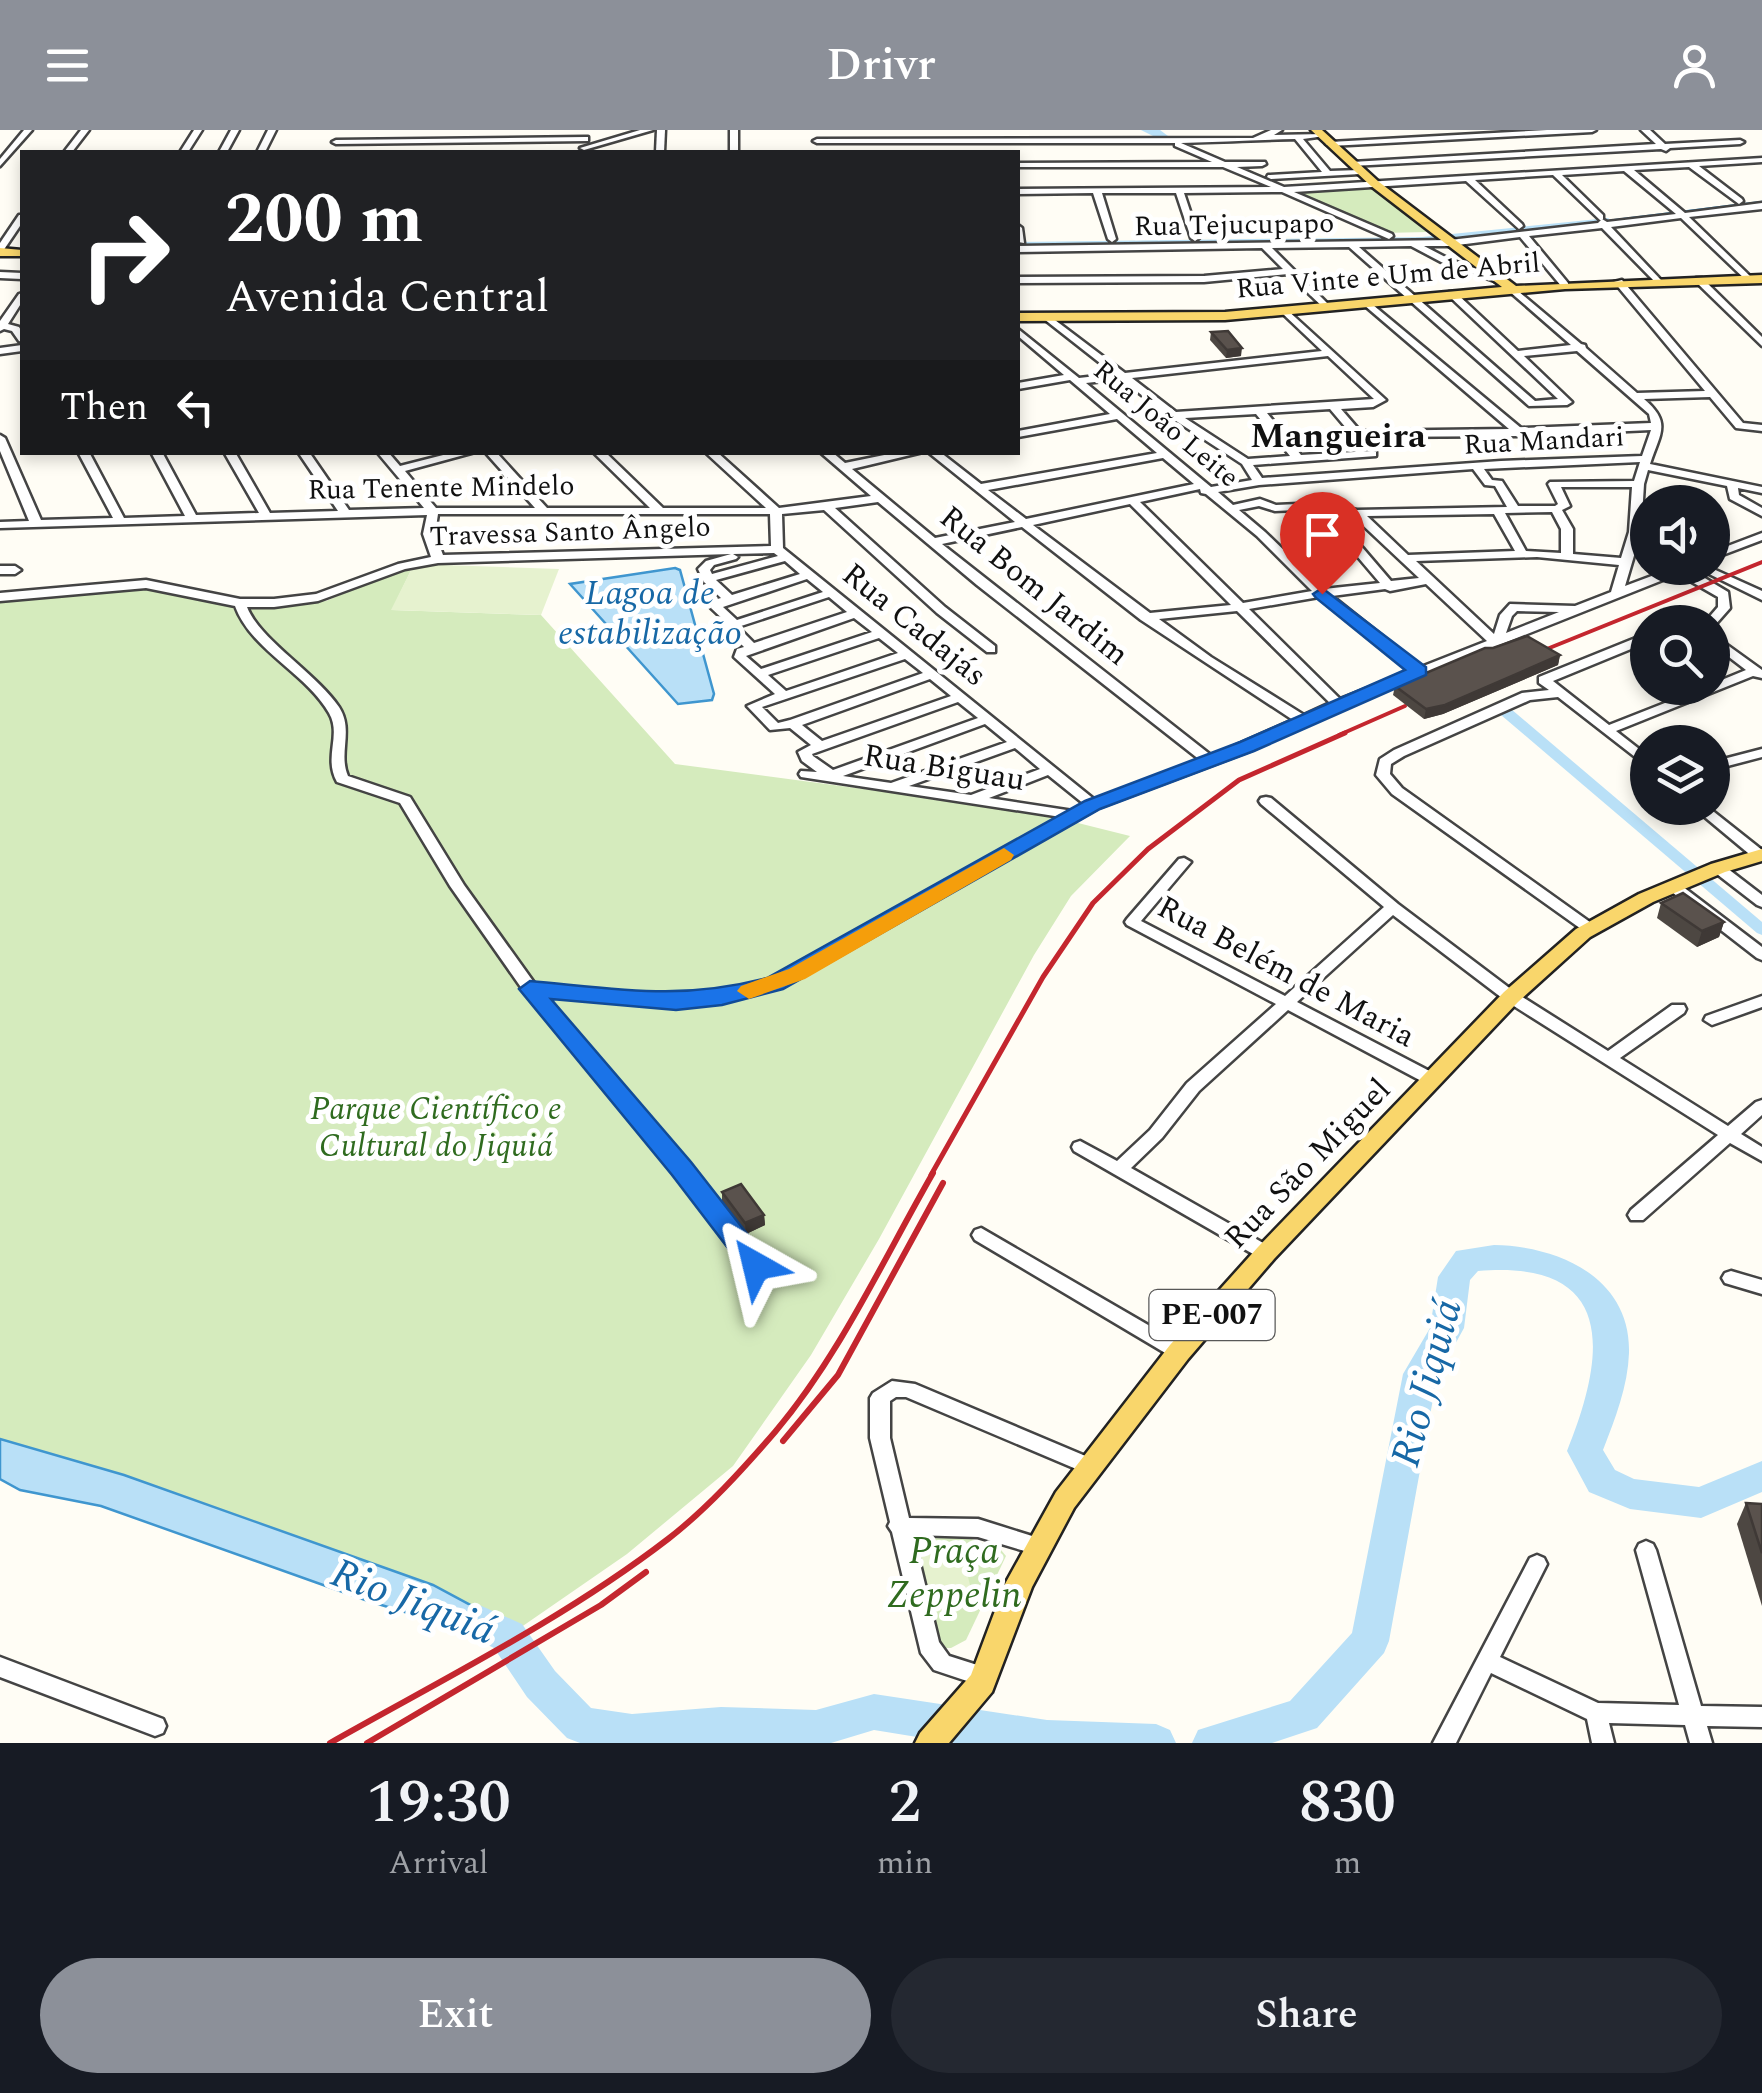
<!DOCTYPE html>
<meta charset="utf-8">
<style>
body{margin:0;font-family:Spectral,serif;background:#242831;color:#f1f3f6;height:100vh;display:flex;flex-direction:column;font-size:38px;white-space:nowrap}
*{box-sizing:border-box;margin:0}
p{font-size:32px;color:#9ea1a6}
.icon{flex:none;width:55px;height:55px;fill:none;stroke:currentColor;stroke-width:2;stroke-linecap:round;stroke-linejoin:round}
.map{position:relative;height:1613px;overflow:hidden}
.details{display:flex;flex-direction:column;background:#171b24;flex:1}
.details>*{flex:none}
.banner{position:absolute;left:20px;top:20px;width:1000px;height:305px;border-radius:0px;box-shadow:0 5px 15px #0003;background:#202124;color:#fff;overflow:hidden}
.controls{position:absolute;left:1630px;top:355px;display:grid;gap:20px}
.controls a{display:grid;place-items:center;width:100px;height:100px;border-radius:50%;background:#171b24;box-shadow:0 5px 15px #0003;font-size:50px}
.pin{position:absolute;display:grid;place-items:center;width:85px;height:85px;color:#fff;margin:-102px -42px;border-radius:50% 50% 50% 0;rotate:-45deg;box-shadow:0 0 10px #0007}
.pin .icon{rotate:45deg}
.me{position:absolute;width:110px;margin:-55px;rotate:323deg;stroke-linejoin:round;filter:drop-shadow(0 0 8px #0008)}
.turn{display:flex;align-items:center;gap:35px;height:210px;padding:0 40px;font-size:45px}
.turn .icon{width:130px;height:130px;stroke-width:2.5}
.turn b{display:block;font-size:70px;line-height:85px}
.then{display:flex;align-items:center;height:95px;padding:0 40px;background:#0003;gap:20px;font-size:38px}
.eta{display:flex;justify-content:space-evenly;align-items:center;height:170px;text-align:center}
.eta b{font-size:60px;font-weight:600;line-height:70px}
.button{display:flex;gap:20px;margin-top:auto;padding:20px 40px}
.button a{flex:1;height:115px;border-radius:60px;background:#8c9099;color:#fff;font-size:40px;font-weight:600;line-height:115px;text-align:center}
.button a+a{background:#242831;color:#f1f3f6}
header{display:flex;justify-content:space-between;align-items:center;height:130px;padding:0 40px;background:#8c9099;color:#fff;font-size:45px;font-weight:600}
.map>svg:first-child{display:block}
.green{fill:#d5ebbd}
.pitch{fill:#e6f2cf}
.water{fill:#b9e0f7;stroke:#3f96cf;stroke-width:2.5}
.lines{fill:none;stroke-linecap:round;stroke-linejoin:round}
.stream{stroke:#3f96cf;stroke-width:2.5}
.canal{fill:#b9e0f7;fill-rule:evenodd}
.river{fill:#b9e0f7;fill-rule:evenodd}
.minor-casing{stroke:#444;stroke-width:5}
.major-casing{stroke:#222;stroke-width:5}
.minor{fill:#fff;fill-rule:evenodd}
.major{fill:#f9d66b;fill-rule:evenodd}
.rail-far2{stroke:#c4262e;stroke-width:4}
.rail-far1{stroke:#c4262e;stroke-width:5}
.rail{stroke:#c4262e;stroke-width:6}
.wall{fill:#4d4742}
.shaded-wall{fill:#3f3936}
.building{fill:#5a524d;stroke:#3f3936;stroke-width:2.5}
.route{fill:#1a73e8;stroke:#114b97;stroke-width:2.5}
.slow{fill:#f59e0b}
.labels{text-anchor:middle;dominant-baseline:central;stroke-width:10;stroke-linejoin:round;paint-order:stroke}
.far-street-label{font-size:28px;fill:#111;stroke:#fff}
.shield{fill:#fff;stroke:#585858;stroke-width:2.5}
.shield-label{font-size:30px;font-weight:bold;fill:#111}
.street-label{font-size:32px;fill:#111;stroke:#fff}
.park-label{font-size:32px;font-style:italic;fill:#2f6b1f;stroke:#fff}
.far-district-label{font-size:35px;font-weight:bold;fill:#111;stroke:#fff}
.water-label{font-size:35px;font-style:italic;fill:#1768a6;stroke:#fff}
.near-park-label{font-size:38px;font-style:italic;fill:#2f6b1f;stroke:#fff}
.near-water-label{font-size:42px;font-style:italic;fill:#1768a6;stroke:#fff}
</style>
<header><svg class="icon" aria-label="menu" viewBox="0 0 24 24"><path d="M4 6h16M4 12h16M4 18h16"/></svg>Drivr<svg class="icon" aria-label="person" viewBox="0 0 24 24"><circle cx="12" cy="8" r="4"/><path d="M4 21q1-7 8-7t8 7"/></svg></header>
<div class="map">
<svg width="1762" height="1613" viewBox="0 0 1762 1613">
<rect width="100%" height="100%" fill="#fffdf5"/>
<g class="green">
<path d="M1373 59 1427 102 1383 103 1297 63Z"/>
<path d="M414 434 392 480 541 485 675 634 1030 681 1130 706 1071 766 1034 825 879 1109 811 1225 733 1336 627 1424 517 1500 433 1455 124 1345 0 1309V471L161 454 251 473 326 471Z"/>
<path d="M961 1405 1001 1420 1006 1426 966 1510 951 1518H940L913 1410Z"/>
</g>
<g class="pitch">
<path d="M414 434 559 439 541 485 391 480Z"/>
<path d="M959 1411 975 1475 934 1482 919 1417Z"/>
</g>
<g class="water">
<path d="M675 438 680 440 714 564 712 570 678 574 570 454Z"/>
<path d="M0 1309 124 1345 433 1455 517 1500 501 1511 368 1471 101 1376 20 1360 0 1349Z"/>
</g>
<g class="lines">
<path class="stream" d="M1608 91 1762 72"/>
<g class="canal">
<path d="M1608 88 1612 91 1611 93 1422 113 1018 118V112L1422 107Z"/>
<path d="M1506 578 1511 579 1762 792V805L1757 803 1501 585 1499 582 1501 579Z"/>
</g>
<g class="river">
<path d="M1141 0H1160L1168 6 1161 10Z"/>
<path d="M1494 1115C1559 1116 1631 1148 1629 1223 1628 1256 1615 1289 1603 1320L1615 1340 1634 1349 1699 1357 1762 1331V1362L1701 1388 1630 1379 1589 1362 1567 1321C1606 1225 1618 1129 1478 1141L1470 1150 1464 1198 1437 1247 1389 1511 1384 1523 1317 1598 1272 1613H1192L1198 1600 1290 1571 1352 1503 1403 1244 1430 1198 1438 1147 1456 1121Z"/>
<path d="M475 1473 522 1494 555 1541 591 1578 632 1584 721 1577 816 1580 874 1564 1047 1590 1156 1594 1170 1600 1176 1613H954L874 1600 831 1613H580L567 1608 527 1567 494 1518 461 1502 456 1490 461 1478Z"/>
</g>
<defs>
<g id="minor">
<path d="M24 0H32L0 36V29Z"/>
<path d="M81 0H89L72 22H64Z"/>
<path d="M194 0H202L188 22H180Z"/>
<path d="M231 0H239L227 22H219Z"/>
<path d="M268 0H276L265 22H257Z"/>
<path d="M640 0H653L584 20 580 18Z"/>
<path d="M657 0H665L664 22H656Z"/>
<rect x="730" y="0" width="8" height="22"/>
<path d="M1271 0H1282L1274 5 1324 4 1325 6 1303 9 1330 41 1360 40 1364 42 1360 44 1271 49 1267 47 1268 45 1322 42 1295 9C1258 10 1221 12 1181 13L1225 32H1265L1266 34 1262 36 1237 37 1284 57 1762 28V32L1699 36 1742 69 1743 71 1739 74 1689 37 1634 40 1685 83 1762 73V79L1689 87 1751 147 1753 149 1748 152 1681 88 1611 97 1660 149 1662 151 1657 154 1602 98 1529 106 1568 153V157H1562L1520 107 1450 116H1424L1451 130 1503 148 1505 150 1500 153 1445 134 1411 116 1359 117 1535 271 1558 269 1449 166V162H1455L1518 221 1571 215 1509 161 1507 159 1512 156 1581 214 1585 215 1586 218 1637 263 1705 261 1614 152 1622 150 1743 293 1762 295V301L1736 298 1710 267 1644 269C1672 293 1660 303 1650 334L1762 357V363L1738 358 1739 365 1762 378V386L1730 369 1727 356 1648 340 1644 354 1641 402 1625 456 1673 438H1688L1728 462 1730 478 1715 495 1705 492 1718 477V467L1678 444 1343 577 1252 620 1098 678 780 857 722 872 676 877 544 865 688 1035 762 1131 765 1136 762 1141 756 1143 750 1141 676 1043 525 863 450 756 400 673 337 652C323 627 342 605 329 583 305 542 251 520 235 476L146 458 0 471V463L146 450 240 469H274L316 464 398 434 431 427 423 404 427 385 0 398V392L29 391 0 321V305L5 308 41 390 113 388 78 322H89L124 388 185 386 151 322H162L196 385 259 383 224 322H235L270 383 338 381 298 322H309L349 380 424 378 377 322H388L400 336 455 322H475L405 341 436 378H535L485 322H496L547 378H650L593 322H605L663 378H766L705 322H717L779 378 871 366 820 322H832L845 333 899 322H923L852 339 935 408 1015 392 928 322H940L981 354 1157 323 1117 289 1018 307V301L1110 284 1070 250 1018 259V253L1064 245 1018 206V199L1079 248 1114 244 1044 189V185L1047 184 1125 243 1322 221 1282 183 1280 181 1285 178 1386 270 1373 277 1341 279 1360 301 1509 299 1364 175V171L1367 170 1521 298 1651 293 1649 284 1577 221 1524 226 1572 272 1567 275 1529 276 1349 117 1272 118 1331 177 1326 180 1288 144 1204 152 1018 153V147L1204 146 1283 139 1262 118 1018 122V116L1450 110 1598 93 1602 89 1607 92 1676 84 1624 41 1562 45 1603 85V89L1600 90 1553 45 1475 50 1522 94 1523 96 1519 99 1466 51 1294 62 1392 104 1393 106 1389 109 1282 62 1184 63 1199 108 1195 111 1191 108 1176 63H1102L1116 109 1112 112 1108 109 1093 63 1018 64V59L1271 57 1223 37H1018V33L1212 32 1175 16V13H817L813 11 817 9 1253 8ZM1328 226 1374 269 1176 282 1132 248ZM1121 249 1170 287 1242 334 1252 350 1211 357 1086 253ZM1330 279 1358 312 1362 313 1367 310 1365 307 1520 306 1651 300 1642 326 1501 331 1262 348 1253 335 1376 326V322L1372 321 1301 325 1267 283ZM1256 284 1290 326 1248 329 1185 288ZM1163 328 1194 354 1026 389 988 360ZM1640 332 1634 351 1550 352 1548 354 1558 374 1555 376H1518L1502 351 1492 350 1484 339ZM1473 339 1485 355 1495 356 1507 377 1357 380 1320 373 1276 375 1260 369 1233 375 1218 362 1259 355ZM1561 357H1632L1629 402 1621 428 1573 424V399L1562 380 1570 376ZM1200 359 1201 363 1206 364 1257 406 1312 461 1243 473 1140 372ZM878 372 977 455 1200 630 1095 670 783 418 782 384 824 380 937 483 987 522H995V516L945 477 835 378ZM1130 374 1231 475 1150 483 1033 395ZM1259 376 1275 381 1317 379 1380 453 1324 459 1265 402 1239 380ZM1331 381 1353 386 1419 448 1391 451ZM1552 382 1561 399V423L1526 421 1505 383ZM438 384H770L771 416 443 425 435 404ZM1494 384 1515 421 1408 425 1367 386ZM1022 397 1141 490 1293 590 1212 626 942 414ZM774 423 778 426 712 444 710 440 714 435 736 429 738 427 733 424ZM731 424 706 431 698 439 704 452 721 468 714 470 711 478 727 493 724 496 726 499 744 517 737 519 734 527 775 564 747 576 770 600 790 598 811 615 798 622 802 631 817 642 801 641 799 644 801 647 1061 687 770 849 722 862 676 867 535 854 464 755 410 667 348 646C338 623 354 600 339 577 316 543 260 510 247 477H274L318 471 405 439 438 433ZM1537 427 1619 435 1611 462 1575 476 1510 474 1500 485 1494 504 1416 431ZM785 431 800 444 732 465 716 450ZM807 449 823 462 737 490 723 477ZM1426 454 1487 511 1421 537 1332 466 1385 459 1390 461ZM829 467 847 482 754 513 738 497ZM1319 467 1411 541 1340 569 1249 479ZM1237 481 1330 573 1304 585 1211 527 1159 489ZM1517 481 1559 482 1506 503 1512 486ZM854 488 872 502 761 539 746 526ZM879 508 898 523 786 561 768 545ZM905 529 923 543 790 590 778 593 762 577ZM930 549 951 566 822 611 802 595ZM958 572 978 588 833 640 813 626 812 624ZM985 594 1007 612 891 653 843 646ZM1015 618 1040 639 971 665 909 656ZM1048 645 1084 674 1073 681 989 668Z"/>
<path d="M1547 0H1596L1592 2 1330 16 1326 14 1330 12Z"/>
<path d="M1641 0H1650L1665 14 1740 10 1744 12 1740 14 1670 18 1666 21 1661 19 1352 36 1348 34 1352 32 1656 14Z"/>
<path d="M585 7H588V11L336 14 332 12 336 10Z"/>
<path d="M19 85H22V93L3 121 0 122V113Z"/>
<path d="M1018 95 1022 98 1024 113 1018 112Z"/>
<path d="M0 142 22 143V149L0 148Z"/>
<path d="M1696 148H1702L1762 207V216L1696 152Z"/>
<path d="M22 163V172L8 194 19 197 22 202V212L19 211 12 201 4 199 0 201V191L19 164Z"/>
<path d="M22 215V221L0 224V218Z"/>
<path d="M1762 403V410L1712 429V422Z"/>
<path d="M0 436H15L21 440 15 444H0Z"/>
<path d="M1697 438H1711L1762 461V470Z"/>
<path d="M1648 503V512L1553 551 1609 595 1703 558H1712V554L1746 540 1712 514V504L1762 540V548L1753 546 1616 601 1648 626V637L1558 567 1530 570 1404 626 1391 634 1390 644 1402 658 1594 795 1596 798 1594 801H1584L1392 664 1376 645 1380 629 1394 620 1522 563 1549 560 1539 553V547Z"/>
<path d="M1762 619V627L1712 640V632Z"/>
<path d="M1266 667 1271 668 1398 774 1516 863 1608 921 1672 875H1684L1686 879 1684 883 1620 928 1728 996 1756 972 1762 970V985L1741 1004 1762 1017V1031L1730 1013 1643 1090H1631L1628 1085 1631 1080 1718 1005 1506 871 1393 785 1297 872 1439 946 1441 950 1439 954H1427L1288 880 1199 961 1162 1008 1131 1038 1272 1118 1275 1123 1272 1128 1266 1130 1260 1128 1074 1021 1072 1017 1074 1013 1080 1011 1117 1031 1150 1000 1187 953 1276 874 1127 795 1125 792 1127 789 1179 729 1184 728 1191 732 1141 791 1285 866 1384 777 1261 674 1259 671 1261 668Z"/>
<path d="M1694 678H1709L1762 720V729L1754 728Z"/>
<path d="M1718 734 1723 735 1762 765V777L1757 775 1713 741 1711 738 1713 735Z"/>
<path d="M1673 752 1678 753 1762 817V830L1757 828 1668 759 1666 756Z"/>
<path d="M1762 866V877L1712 895 1704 890 1706 886Z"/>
<path d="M981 1098 1186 1217 1188 1222 1186 1227 1179 1229 1172 1227 975 1110 972 1105 975 1100Z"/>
<path d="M1731 1141 1762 1150V1164L1725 1153 1722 1148 1725 1143Z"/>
<path d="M892 1251 915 1254 1095 1330 1098 1336 1095 1342 1088 1344 906 1267H896L890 1271V1308L909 1388 978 1389 1045 1410 1048 1416 1045 1422 1038 1425 978 1407 913 1405 939 1512 949 1526 993 1540 996 1547 993 1554 985 1557 934 1540 921 1523 892 1402 888 1396 890 1392 870 1308V1268L873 1263Z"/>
<path d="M1646 1411 1653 1414 1656 1420 1701 1576 1762 1577V1597L1707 1596 1712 1613H1690L1685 1595 1609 1593 1614 1613H1592L1587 1589 1491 1543 1456 1613H1433L1530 1428 1537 1425 1544 1428 1547 1434 1500 1527 1598 1573 1679 1575 1636 1420 1639 1414Z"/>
<path d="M0 1527 163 1589 166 1596 163 1603 155 1606 0 1547Z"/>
</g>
<g id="major">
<path d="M1311 0H1322L1379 52 1516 156 1762 145V153L1565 159 1225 190 1018 191V183L1225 182 1502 157 1371 56Z"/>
<path d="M0 118 22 120V126H0Z"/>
<path d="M1762 719V731L1725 742 1653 772 1590 807 1518 872 1274 1129 1188 1229 1074 1378 1032 1457 992 1562 949 1613H915L920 1603 971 1545 1005 1454 1056 1362 1170 1215 1258 1117 1504 862 1576 799 1639 764 1711 734Z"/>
</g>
</defs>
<use href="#minor" class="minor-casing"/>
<use href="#major" class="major-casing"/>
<use href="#minor" class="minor"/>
<use href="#major" class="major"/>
<g class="rail-far2">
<path d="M1537 523 1762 432"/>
<path d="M1339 605 1405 576"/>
</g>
<path class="rail-far1" d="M931 1045 1043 847 1093 773 1148 719 1239 650 1345 603"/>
<g class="rail">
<path d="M783 1311 838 1245 943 1053"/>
<path d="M330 1613C443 1549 564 1489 668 1409 707 1379 743 1339 775 1302 840 1225 883 1130 933 1043"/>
<path d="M367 1613 601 1475 646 1442"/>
</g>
</g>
<g class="wall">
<path d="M1211 202 1241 226 1226 228 1210 210Z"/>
<path d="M1560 525 1558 535 1443 584 1424 589 1393 565 1395 556Z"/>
<path d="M1661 773 1724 792 1719 807 1697 817 1657 788Z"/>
<path d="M722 1062 764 1085 765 1095 746 1104 722 1072Z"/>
<path d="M1746 1373 1762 1374V1476L1737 1394Z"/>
</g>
<g class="shaded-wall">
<path d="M1242 218 1241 226 1226 228 1227 220Z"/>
<path d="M1560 525 1558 535 1443 584 1424 589 1426 579Z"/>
<path d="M1724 792 1719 807 1697 817 1702 801Z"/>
<path d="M764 1085 765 1095 746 1104 745 1093Z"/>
</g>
<g class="building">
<path d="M1228 201 1242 218 1227 220 1211 202Z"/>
<path d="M1527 506 1560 525 1445 575 1426 579 1395 556 1485 518H1493Z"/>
<path d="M1683 763 1724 792 1702 801 1661 773Z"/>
<path d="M741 1054 764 1085 745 1093 722 1062Z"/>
<path d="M1746 1373 1762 1374V1423Z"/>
</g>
<path class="route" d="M1322 458 1426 537V545L1254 621 1100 679 783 859 722 875 676 880 551 869 691 1032 766 1128 770 1136 766 1143H747L672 1045 519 859 530 851C618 859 679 871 767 848L1085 671 1240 612 1405 540 1316 468 1313 464Z"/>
<path class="slow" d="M1004 718 1014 725 1011 730 805 849 749 869 737 861 741 856 789 839Z"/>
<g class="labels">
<g class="far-street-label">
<text transform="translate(1234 95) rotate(-1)">Rua Tejucupapo</text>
<text transform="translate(1388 146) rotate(-5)">Rua Vinte e Um de Abril</text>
<text transform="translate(1166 294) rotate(40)">Rua João Leite</text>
<text transform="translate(1544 311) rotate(-3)">Rua Mandari</text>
<text transform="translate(441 358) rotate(-1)">Rua Tenente Mindelo</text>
<text transform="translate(570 402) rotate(-2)">Travessa Santo Ângelo</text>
</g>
<rect class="shield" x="1149.5" y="1160" width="125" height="50" rx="8"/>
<g class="shield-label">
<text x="1212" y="1185">PE-007</text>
</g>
<g class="street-label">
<text transform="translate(1034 456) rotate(39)">Rua Bom Jardim</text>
<text transform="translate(914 495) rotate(39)">Rua Cadajás</text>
<text transform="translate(944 638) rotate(9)">Rua Biguau</text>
<text transform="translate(1286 842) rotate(28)">Rua Belém de Maria</text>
<text transform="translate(1308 1034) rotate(-46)">Rua São Miguel</text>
</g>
<g class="park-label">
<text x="436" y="979">Parque Científico e<tspan x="436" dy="37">Cultural do Jiquiá</tspan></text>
</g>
<g class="far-district-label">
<text x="1338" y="306">Mangueira</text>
</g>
<g class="water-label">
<text x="650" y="463">Lagoa de<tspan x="650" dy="40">estabilização</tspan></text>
</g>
<g class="near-park-label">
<text x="954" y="1422">Praça<tspan x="954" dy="44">Zeppelin</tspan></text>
</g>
<g class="near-water-label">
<text transform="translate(1427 1253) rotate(-75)">Rio Jiquiá</text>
<text transform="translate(413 1472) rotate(21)">Rio Jiquiá</text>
</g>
</g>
</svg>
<div class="controls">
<a><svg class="icon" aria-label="sound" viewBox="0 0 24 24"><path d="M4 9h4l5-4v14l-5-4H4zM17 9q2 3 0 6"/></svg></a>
<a><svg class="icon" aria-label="search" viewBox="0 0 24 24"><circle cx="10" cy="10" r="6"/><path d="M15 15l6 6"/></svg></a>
<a><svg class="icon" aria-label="layers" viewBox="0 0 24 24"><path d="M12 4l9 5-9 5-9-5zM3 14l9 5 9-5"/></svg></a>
</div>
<div class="pin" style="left:1322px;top:464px;background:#d93025"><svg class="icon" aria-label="arrive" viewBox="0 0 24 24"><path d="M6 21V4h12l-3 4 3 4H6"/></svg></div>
<svg class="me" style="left:756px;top:1136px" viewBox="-20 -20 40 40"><path d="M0-17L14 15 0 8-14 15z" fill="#1a73e8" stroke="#fff" stroke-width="4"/></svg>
<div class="banner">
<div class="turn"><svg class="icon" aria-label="right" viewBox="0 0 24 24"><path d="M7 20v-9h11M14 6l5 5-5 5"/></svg><div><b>200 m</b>Avenida Central</div></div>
<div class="then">Then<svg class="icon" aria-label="left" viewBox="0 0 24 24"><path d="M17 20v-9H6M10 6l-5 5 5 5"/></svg></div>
</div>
</div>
<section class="details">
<div class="eta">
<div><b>19:30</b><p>Arrival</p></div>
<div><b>2</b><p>min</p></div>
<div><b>830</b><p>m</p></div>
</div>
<div class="button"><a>Exit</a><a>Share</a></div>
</section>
